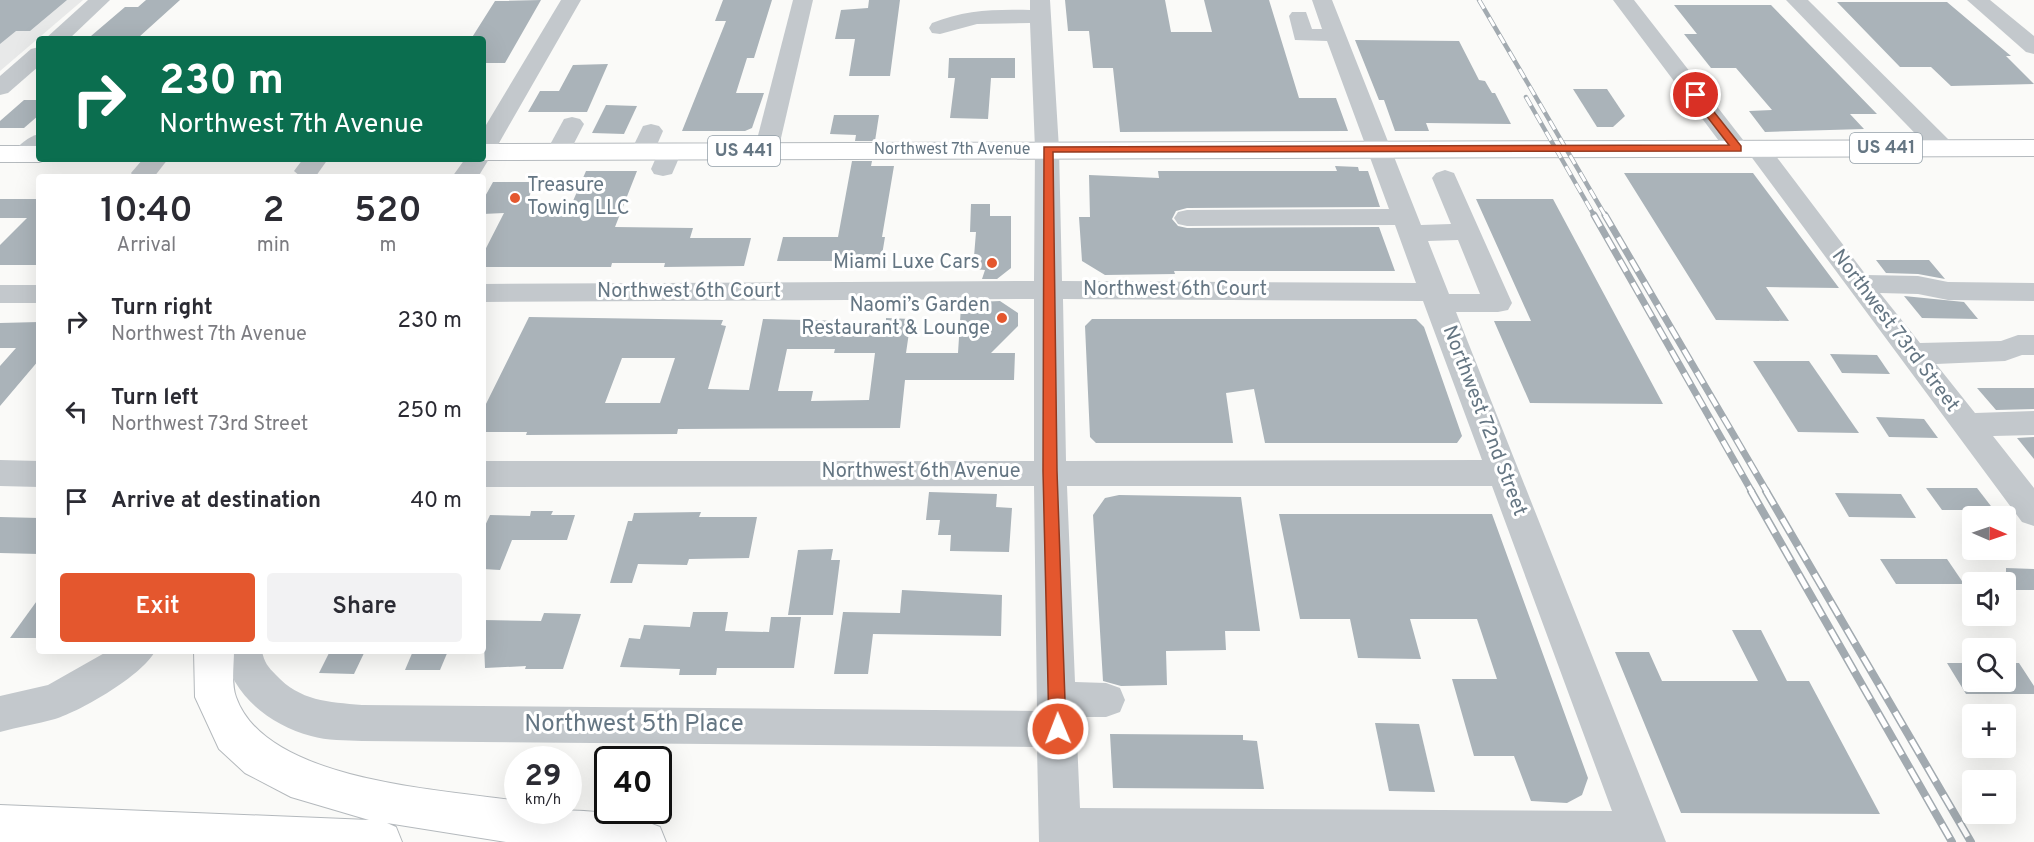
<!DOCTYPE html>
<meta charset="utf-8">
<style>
body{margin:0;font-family:Overpass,sans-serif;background:#f2f2f3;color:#2b2b33;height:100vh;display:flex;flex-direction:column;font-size:22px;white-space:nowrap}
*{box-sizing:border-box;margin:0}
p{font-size:20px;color:#7c7c81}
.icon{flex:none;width:33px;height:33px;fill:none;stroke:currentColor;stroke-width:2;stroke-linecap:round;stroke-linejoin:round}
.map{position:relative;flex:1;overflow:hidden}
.details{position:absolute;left:36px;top:174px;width:450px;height:480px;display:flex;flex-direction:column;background:#fff;border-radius:6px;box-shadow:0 6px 24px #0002}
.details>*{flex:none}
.banner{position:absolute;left:36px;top:36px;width:450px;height:126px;border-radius:6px;box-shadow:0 6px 24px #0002;background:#0b6e4f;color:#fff;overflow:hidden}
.needle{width:39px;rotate:92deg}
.tools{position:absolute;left:1962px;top:506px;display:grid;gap:12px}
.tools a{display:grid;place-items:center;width:54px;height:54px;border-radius:6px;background:#fff;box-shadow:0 6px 24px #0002;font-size:30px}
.speed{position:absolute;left:504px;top:746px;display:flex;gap:12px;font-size:30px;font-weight:700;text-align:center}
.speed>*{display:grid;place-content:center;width:78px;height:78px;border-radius:50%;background:#fff;box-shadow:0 6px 24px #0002;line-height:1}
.speed small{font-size:15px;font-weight:400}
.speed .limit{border:3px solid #111;border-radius:9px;background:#fff;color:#111}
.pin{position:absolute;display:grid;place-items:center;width:51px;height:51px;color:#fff;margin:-26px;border:3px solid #fff;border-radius:50%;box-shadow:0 2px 6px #0007}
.me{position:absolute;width:66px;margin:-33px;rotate:359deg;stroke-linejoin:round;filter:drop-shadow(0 0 4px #0008)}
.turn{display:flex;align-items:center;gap:21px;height:126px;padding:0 24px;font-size:27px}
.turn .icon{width:78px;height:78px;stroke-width:2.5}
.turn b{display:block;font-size:42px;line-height:51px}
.eta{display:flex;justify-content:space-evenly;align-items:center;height:102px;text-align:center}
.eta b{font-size:36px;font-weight:600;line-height:42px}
.primary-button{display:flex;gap:12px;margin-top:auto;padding:12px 24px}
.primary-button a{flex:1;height:69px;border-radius:6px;background:#e4572e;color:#fff;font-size:24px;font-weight:600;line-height:69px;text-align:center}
.primary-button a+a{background:#f2f2f3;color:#2b2b33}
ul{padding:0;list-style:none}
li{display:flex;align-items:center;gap:18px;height:90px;padding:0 24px}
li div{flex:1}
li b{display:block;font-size:22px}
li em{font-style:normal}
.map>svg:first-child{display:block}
.built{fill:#e8e9e9}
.building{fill:#aab3b9;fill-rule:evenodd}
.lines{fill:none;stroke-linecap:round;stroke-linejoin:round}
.major-casing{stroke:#b5babe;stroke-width:2}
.highway-casing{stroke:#b4b9bd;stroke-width:2}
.minor{fill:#c3c8cc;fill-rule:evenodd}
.major{fill:#fff;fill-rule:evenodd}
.highway{fill:#fff;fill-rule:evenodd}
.rail-far2-casing{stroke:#a2aab0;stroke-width:4.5}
.rail-far1-casing{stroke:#a2aab0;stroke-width:7}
.rail-casing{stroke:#a2aab0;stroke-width:8}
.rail-far2{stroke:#fff;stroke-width:3;stroke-dasharray:10;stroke-linecap:butt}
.rail-far1{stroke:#fff;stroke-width:4.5;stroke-dasharray:13;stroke-linecap:butt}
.rail{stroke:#fff;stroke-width:5;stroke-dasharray:16;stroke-linecap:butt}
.route{fill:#e4572e;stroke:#94391e;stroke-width:1.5}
.poi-dot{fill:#e4572e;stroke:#fff;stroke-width:2}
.labels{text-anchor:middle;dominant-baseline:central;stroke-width:6;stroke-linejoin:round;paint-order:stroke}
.far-street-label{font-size:16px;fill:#657683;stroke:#fff}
.shield{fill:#fff;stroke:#939fa8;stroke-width:1.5}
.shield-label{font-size:18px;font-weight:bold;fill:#657683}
.poi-label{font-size:20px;fill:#657683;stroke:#fff;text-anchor:end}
.street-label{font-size:20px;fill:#657683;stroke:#fff}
.near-street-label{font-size:24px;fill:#657683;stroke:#fff}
</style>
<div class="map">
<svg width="2034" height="842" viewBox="0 0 2034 842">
<rect width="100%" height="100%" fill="#fafaf8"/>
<path class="built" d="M0 0H83L0 71Z"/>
<g class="building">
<path d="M0 0H67L30 31H16L0 44Z"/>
<path d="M146 0H180L139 37 91 36 125 7H138Z"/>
<path d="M541 0 505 63H483V39H471L495 1Z"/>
<path d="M723 0H772L754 58H747L736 93H764L752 128 745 131H682L726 21H715Z"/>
<path d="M869 0H900L890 76H849L855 39H835L841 10 868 8Z"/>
<path d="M1065 0H1165L1171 32H1212L1204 0H1269L1299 98H1336L1348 131 1120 132 1113 68H1093L1089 31H1068Z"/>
<path d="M1837 2H1947L2011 56H2006L2034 84 1951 86 1931 67H1900Z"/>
<path d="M1674 5H1771L1877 114H1850L1864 129 1765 132 1749 111 1772 110 1736 68H1711L1684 34H1697Z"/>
<path d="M1355 40 1459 41 1479 80 1485 81 1492 93H1495L1511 124 1426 123 1429 131H1395L1384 100H1379Z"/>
<path d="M949 58H1015V78H991L988 119 950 118 955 78H948Z"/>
<path d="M608 64 587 112H528L540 91H559L573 65Z"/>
<path d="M1573 89H1607L1625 116 1613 127H1597Z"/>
<path d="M24 100H39V115L24 128H0V121Z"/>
<path d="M606 105 637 106 624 134 592 133Z"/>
<path d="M834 115H879L875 141H855L856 135 830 134Z"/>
<path d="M852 161H872L871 166H894L882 237H885L881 261H777L783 237H838Z"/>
<path d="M1335 166 1358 167 1359 171H1368L1380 207 1187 208 1176 211 1172 219 1178 226 1187 228 1379 227 1395 271H1174L1175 274 1105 275 1082 261 1079 217H1090L1089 175 1159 178 1158 171H1337Z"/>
<path d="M586 171H637L615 227 693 228 690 238H751L744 266 664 267 665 263H612L611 267H483V254L504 213 483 214V200L493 182H536L527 201H573Z"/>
<path d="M1624 173H1753L1839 288 1766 287 1789 321 1716 320Z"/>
<path d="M0 199H39V265H0V245L27 218H0Z"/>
<path d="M1476 199H1553L1663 404 1530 403 1494 321H1531Z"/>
<path d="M971 204H990V216H1011V268L997 279H982L985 270 973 269 976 232H970Z"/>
<path d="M1876 260H1929L1945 279 1918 274 1886 273Z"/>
<path d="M1904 296 1964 302 1978 319 1922 318Z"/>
<path d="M1000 301 1018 313V326L991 353H1015L1014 380H905L900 428 678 429 677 434 526 435 527 432H483V410L529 317 723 320 721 325 726 326 708 389 749 390 763 319 886 322V318L911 319 906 353H958L961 306H976L977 302ZM787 349H835L834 353H875L869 400 811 401 813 391H778ZM622 358H675L660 403H605Z"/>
<path d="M1092 319H1416L1424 327 1462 436 1457 443H1265L1254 389 1226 393 1233 443H1096L1090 437 1085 326Z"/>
<path d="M0 323 39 322V360L0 406V366L16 348H0Z"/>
<path d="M1830 354 1877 355 1890 374 1842 373Z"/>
<path d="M1753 361H1809L1859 433 1798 432Z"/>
<path d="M1977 388H2034V409L1996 410Z"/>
<path d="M1876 417 1924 419 1938 438 1889 437Z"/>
<path d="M2034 437V459L2017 438Z"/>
<path d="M1926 488H1977L1994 510H1942Z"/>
<path d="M929 492 997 494 996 507 1012 508 1009 552 950 551 951 535H938L940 520H926Z"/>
<path d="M1835 493 1901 494 1916 518 1849 517Z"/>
<path d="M1119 495 1241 497 1260 631H1225L1226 650 1166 651 1167 685 1121 686 1103 681 1093 515 1105 498Z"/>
<path d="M531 511H553L551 515H575L567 540H512L500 570 483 569V530L490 515 530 516Z"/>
<path d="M701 512 699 517H757L749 558 689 559 687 565 638 564 632 583H610L628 521H632L634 513Z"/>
<path d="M1279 514H1492L1588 778 1582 795 1567 803 1531 801 1514 756H1474L1452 679H1497L1477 619H1410L1421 659 1358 658 1350 619H1300Z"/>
<path d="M0 517 39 518V554L0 553Z"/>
<path d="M833 549 831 560H840L833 615H788L798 550Z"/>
<path d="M1880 559H1947L1964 584H1896Z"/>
<path d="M2006 568 2034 569V590H2006Z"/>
<path d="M902 590 1002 595 1001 636 873 634 868 674H834L843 612 900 613Z"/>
<path d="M39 598V638H10Z"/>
<path d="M693 612H728L725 631 769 632 771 617H801L794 668H717L716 675H679L680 669 620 667 629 638 640 639 644 625 690 627Z"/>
<path d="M544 613 581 614 563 669H525L526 666 485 668 483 620 541 621Z"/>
<path d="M1732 630H1761L1787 681H1809L1880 814 1681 813 1615 652H1649L1662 681H1758Z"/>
<path d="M330 651H365L354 674 319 673Z"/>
<path d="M413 651H448L440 670H405Z"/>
<path d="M1947 663H1972V681H2006V663H2019L2034 686V694H1966Z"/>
<path d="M1375 723 1419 724 1435 792 1389 791Z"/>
<path d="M1110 734 1243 735V740L1257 741 1264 789 1113 788Z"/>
</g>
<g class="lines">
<defs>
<g id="major">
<path d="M2034 140V156L483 160 480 159H483V144Z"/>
<path d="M0 146H39V159H48L39 162H0Z"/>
</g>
<path id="highway" d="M194 651H234C234 665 231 684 236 697 266 782 441 789 518 801V810C565 810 614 808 660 827L666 842H506L387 823 396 827 402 842H0V805L369 820 291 797 245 773 219 749 195 697Z"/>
</defs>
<use href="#major" class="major-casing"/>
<use href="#highway" class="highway-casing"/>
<g class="minor">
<path d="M88 0H110L69 39H45Z"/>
<path d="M561 0H581L495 150 487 156 489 159 478 177H452L465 159H483V130Z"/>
<path d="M793 0H813L778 151 775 156 766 158 757 156 754 151Z"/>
<path d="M1030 0H1050L1059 149 1062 281 1416 283 1395 225 1187 226 1178 224 1174 218 1178 212 1187 210 1389 209 1327 41 1295 40 1289 16 1292 12H1306L1312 29H1322L1312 0H1332L1421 225 1451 224 1432 178 1436 173 1445 170 1454 173 1512 303 1508 310 1498 312H1456L1666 842H1039L1037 747 362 741C346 740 327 741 311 736 270 725 231 695 224 651H262C264 662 268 667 276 675 300 701 328 702 362 705L1037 711 1034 486 483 487V461H1034V299L483 302V284L1034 281 1035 149 1030 23 977 24 940 34 932 33 929 28 932 23C964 10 996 9 1030 10ZM1458 240 1480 294H1449L1428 241ZM1063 299 1423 301 1482 460 1066 461ZM1067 486H1492L1612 811 1080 808 1076 717H1106L1120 712 1125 700 1120 688 1106 683 1075 682Z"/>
<path d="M1613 0H1634L1747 145 1757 141 1766 143 1866 275 1918 276 1948 282 2034 283V301L1948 300 1918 294 1880 293 1920 343 2001 341 2018 335H2034V355H2022L2005 361 1936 364 1975 413 2034 411V435L1993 436 2034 488V526L2022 522 1747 151 1737 155 1728 153Z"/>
<path d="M1786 0H1808L1952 143 1955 148 1952 153 1943 155 1934 153Z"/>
<path d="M1967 0H1990L2034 36V54L2026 52Z"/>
<path d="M39 47V66L8 93 0 95V76L31 49Z"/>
<path d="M572 117 580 119 584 124 567 157 558 159 549 157 546 152 564 119Z"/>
<path d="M651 124 659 126 663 131 652 156 643 158 634 156 631 151 643 126Z"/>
<path d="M39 134V154L25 161 16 159 13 154C19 144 28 137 39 134Z"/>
<path d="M670 144 679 146 682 151 672 174 663 176 654 174 651 169 661 146Z"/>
<path d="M143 159H168L154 177H134L131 173Z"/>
<path d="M303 159H328L316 176 301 177 294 171Z"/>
<rect x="0" y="285" width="39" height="18"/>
<path d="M0 460 39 461V487L0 486Z"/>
<path d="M108 651H155C143 675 81 711 55 719 37 724 18 727 0 732V696L48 685Z"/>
</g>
<use href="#major" class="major"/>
<use href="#highway" class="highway"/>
<defs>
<g id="rail-far2">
<path d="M1479 0 1606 217"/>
<path d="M1526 97 1595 217"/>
</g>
<g id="rail-far1">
<path d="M1594 215 1752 492"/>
<path d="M1605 215 1767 492"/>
</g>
<g id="rail">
<path d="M1751 491 1952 842"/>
<path d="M1766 491 1971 842"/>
</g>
</defs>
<use href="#rail-far2" class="rail-far2-casing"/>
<use href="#rail-far1" class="rail-far1-casing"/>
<use href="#rail" class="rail-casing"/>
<use href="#rail-far2" class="rail-far2"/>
<use href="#rail-far1" class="rail-far1"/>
<use href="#rail" class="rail"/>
</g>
<path class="route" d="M1692 93H1699L1741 146V151L1053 152 1057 471 1066 729 1064 735 1058 737 1052 735 1049 729 1043 471 1044 147 1729 145 1692 97Z"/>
<g class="poi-dot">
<circle cx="515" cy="198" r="6"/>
<circle cx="992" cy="263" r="6"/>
<circle cx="1002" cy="318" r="6"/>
</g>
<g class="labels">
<g class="far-street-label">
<text x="952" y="150">Northwest 7th Avenue</text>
</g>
<g class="shield">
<rect x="1850" y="133" width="72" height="30" rx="4.5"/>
<rect x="708" y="136" width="72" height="30" rx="4.5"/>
</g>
<g class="shield-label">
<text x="1886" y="148">US 441</text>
<text x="744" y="151">US 441</text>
</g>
<g class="poi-label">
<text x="527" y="186" text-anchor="start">Treasure<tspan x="527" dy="23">Towing LLC</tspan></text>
<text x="980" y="263">Miami Luxe Cars</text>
<text x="990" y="306">Naomi’s Garden<tspan x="990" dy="23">Restaurant &amp; Lounge</tspan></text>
</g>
<g class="street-label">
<text x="1175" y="290">Northwest 6th Court</text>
<text x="689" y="292">Northwest 6th Court</text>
<text transform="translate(1895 331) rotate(53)">Northwest 73rd Street</text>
<text transform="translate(1484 421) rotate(69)">Northwest 72nd Street</text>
<text x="921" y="472">Northwest 6th Avenue</text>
</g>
<g class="near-street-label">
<text x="634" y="725">Northwest 5th Place</text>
</g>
</g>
</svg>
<div class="tools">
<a><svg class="needle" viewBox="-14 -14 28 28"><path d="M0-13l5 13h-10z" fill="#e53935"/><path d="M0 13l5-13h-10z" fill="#7c7c81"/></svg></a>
<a><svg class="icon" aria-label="sound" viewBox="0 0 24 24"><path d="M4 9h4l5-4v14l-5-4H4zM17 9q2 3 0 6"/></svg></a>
<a><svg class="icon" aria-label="search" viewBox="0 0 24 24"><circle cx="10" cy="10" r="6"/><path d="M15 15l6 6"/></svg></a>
<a>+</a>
<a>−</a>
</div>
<div class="speed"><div>29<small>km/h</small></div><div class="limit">40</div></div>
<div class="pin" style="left:1696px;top:95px;background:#d93025"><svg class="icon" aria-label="arrive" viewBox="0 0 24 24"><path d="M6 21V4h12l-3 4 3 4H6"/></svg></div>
<svg class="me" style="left:1058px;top:729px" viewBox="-20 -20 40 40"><circle r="17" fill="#e4572e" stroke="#fff" stroke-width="3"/><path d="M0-11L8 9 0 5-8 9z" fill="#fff"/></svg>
<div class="banner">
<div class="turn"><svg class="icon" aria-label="right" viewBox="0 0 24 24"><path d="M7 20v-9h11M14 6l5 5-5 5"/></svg><div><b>230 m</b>Northwest 7th Avenue</div></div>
</div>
<section class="details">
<div class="eta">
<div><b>10:40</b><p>Arrival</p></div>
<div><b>2</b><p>min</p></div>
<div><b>520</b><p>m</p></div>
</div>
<ul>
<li><svg class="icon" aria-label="right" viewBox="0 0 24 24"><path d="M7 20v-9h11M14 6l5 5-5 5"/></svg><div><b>Turn right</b><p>Northwest 7th Avenue</p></div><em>230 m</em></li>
<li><svg class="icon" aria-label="left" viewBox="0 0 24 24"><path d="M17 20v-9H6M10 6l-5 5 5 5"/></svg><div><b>Turn left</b><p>Northwest 73rd Street</p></div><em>250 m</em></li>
<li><svg class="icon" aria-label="arrive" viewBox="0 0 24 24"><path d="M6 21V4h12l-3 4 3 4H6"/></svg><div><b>Arrive at destination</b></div><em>40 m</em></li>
</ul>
<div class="primary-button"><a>Exit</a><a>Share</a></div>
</section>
</div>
